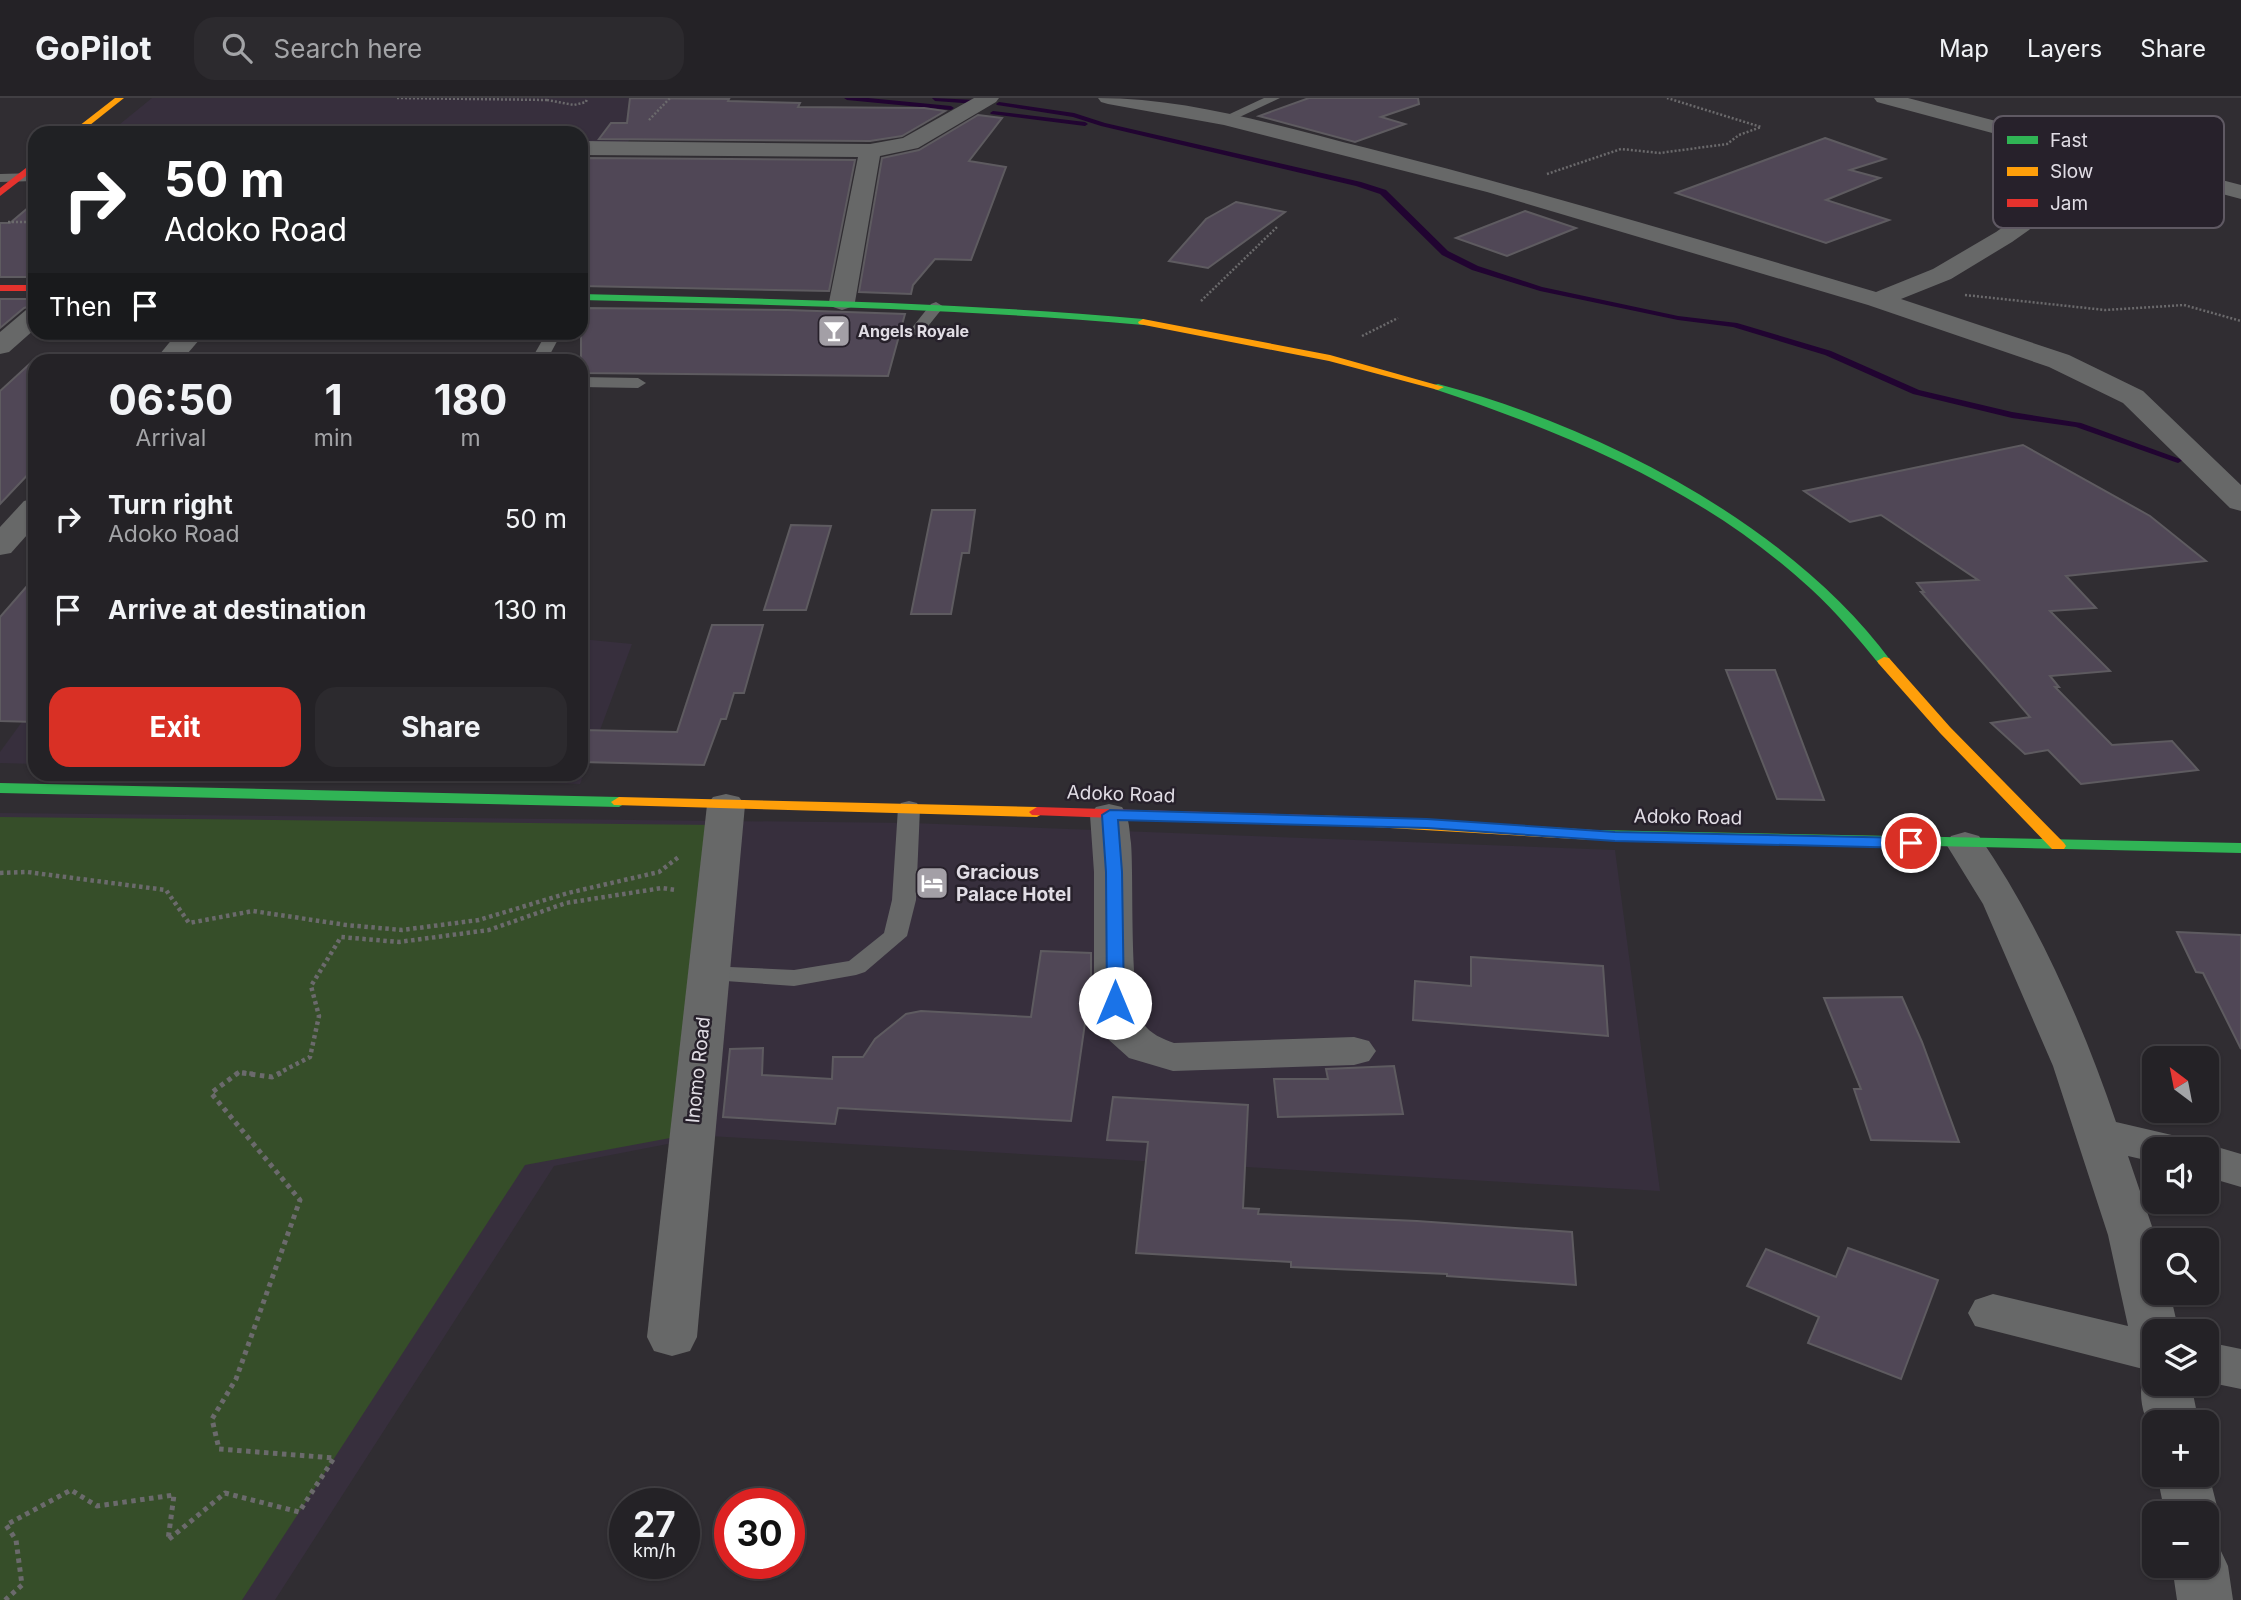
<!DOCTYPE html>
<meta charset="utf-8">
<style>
body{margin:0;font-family:Inter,sans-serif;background:#2c2a2e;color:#f1f3f6;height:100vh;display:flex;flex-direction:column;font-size:26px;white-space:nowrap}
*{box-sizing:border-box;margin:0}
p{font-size:23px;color:#a3a4a7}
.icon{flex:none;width:38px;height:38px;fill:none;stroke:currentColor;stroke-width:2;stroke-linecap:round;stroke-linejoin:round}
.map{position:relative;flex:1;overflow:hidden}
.details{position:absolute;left:28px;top:256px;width:560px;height:427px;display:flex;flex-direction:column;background:#242226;border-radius:21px;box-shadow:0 2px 5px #0004,0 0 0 2px #413f43}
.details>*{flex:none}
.top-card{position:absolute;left:28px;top:28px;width:560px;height:214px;border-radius:21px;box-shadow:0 2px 5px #0004,0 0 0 2px #413f43;background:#202124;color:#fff;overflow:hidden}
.needle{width:46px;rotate:328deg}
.buttons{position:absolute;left:2142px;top:948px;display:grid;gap:14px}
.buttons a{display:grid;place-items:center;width:77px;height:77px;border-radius:14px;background:#242226;box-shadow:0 2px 5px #0004,0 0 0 2px #413f43;font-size:35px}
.speed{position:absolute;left:609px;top:1390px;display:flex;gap:14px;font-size:35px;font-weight:700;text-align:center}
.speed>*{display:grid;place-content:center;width:91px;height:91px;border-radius:50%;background:#242226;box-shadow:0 2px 5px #0004,0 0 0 2px #413f43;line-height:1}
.speed small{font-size:18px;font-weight:400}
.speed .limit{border:10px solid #d22;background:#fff;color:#111}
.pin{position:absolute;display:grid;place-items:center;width:60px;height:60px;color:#fff;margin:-30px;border:4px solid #fff;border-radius:50%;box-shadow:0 2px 7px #0007}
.me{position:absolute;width:77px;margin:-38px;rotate:0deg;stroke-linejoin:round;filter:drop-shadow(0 0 5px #0008)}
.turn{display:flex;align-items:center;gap:24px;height:147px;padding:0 21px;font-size:32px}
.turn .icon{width:91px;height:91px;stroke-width:2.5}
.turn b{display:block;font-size:49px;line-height:60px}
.then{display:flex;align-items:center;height:66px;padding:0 21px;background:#0003;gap:14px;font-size:26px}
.eta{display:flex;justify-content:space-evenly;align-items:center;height:119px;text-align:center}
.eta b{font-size:42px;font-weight:700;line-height:49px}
.cta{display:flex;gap:14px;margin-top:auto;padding:14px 21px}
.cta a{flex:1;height:80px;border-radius:21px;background:#d93025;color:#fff;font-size:28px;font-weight:700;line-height:80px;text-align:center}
.cta a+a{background:#2c2a2e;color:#f1f3f6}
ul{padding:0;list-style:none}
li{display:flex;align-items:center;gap:21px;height:91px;padding:0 21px}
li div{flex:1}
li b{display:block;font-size:26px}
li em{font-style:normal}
header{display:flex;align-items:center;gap:42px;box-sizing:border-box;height:98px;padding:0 35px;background:#242226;border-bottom:2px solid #413f43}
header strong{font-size:33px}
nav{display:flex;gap:38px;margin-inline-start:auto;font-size:24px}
.search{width:490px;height:63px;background:#2c2a2e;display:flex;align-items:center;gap:18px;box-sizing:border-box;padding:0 24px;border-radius:21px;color:#a3a4a7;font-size:26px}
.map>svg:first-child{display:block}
.built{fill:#372f3d}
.green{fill:#364e29}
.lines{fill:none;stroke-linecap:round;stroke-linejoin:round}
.stream{fill:#210431;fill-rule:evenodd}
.building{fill:#504756;stroke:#5e5b60;stroke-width:2}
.path-far2{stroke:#6b6a6c;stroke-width:2.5;stroke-dasharray:2 2;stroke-linecap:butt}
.path-far1{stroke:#6b6a6c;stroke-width:4.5;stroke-dasharray:3.5 3.5;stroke-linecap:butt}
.path{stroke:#6b6a6c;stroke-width:5;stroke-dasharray:4.5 4.5;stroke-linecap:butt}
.lane{fill:#676868;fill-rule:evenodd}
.street{fill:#676868;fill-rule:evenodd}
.fast{fill:#30b455;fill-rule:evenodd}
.slow{fill:#ff9f0a;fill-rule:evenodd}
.jam{fill:#e5322d;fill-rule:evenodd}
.route{fill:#1a73e8;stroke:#114b97;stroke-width:2}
.labels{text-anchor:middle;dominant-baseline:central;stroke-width:5;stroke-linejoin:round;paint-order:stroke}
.far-poi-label{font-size:16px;font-weight:bold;fill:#e1dde5;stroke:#27212b;text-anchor:start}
.street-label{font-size:19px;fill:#e1dde5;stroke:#27212b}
.poi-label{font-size:19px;font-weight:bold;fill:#e1dde5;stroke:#27212b;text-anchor:start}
.key{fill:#27212b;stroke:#5f5963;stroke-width:2}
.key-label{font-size:19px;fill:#e1dde5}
</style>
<header>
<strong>GoPilot</strong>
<div class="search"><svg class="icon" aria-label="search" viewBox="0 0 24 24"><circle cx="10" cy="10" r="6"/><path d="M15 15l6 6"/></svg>Search here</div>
<nav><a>Map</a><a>Layers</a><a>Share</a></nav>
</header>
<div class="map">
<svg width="2241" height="1502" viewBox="0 0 2241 1502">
<rect width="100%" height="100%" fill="#302d32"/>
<g class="built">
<path d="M152 0H666L620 53 581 52V35H109Z"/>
<path d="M581 541 632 546 580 686 294 676H581Z"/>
<path d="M35 606V666L0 665V654Z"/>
<path d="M0 715 912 725 1615 752 1660 1093 709 1038 554 1068 275 1502H0Z"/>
</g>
<path class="green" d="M0 719 717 727 681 1038 525 1067 242 1502H0Z"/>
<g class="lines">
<g class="stream">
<path d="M844 0H868L951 8 954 10 951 12 847 2Z"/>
<path d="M932 0 977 2 980 4 977 6 935 3Z"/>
<path d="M999 4 1074 15 1105 25 1361 84 1386 92 1448 153 1478 168 1542 189 1678 218 1737 225 1831 253 1919 292 2012 314 2081 325 2183 362 2178 365 2175 364 2076 329 2012 320 1913 296 1825 257 1733 229 1678 222 1540 193 1472 172 1442 157 1380 96 1356 88 1101 28 1073 19 997 7 996 6Z"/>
<path d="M993 13 1085 24 1088 26 1085 28 991 16 990 15Z"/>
</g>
</g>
<g class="building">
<path d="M630 0 729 1 728 3 800 5 798 9 924 10 945 13 902 38 870 43 599 41 611 25H627Z"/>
<path d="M1309 0H1418L1419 6 1381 19 1405 26 1355 44 1259 18Z"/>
<path d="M978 17 1002 20 969 63 1006 69 971 162 935 161 913 187 911 196 859 194 882 60 919 52Z"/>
<path d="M1825 40 1885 61 1850 72 1880 80 1826 102 1889 122 1826 145 1676 95Z"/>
<path d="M585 60 855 62 829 193 581 188V65Z"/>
<path d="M35 104V179H0V125H10Z"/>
<path d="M1236 104 1285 114 1208 170 1169 163 1206 121Z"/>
<path d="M1525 113 1576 130 1507 158 1456 140Z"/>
<path d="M0 201H35V207L24 210 0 230Z"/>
<path d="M581 210 787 212 905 216 888 278 581 275Z"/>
<path d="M35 261V369L0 406V293Z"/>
<path d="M2023 347 2150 418 2206 463 2066 478 2096 510 2050 513 2110 573 2050 578 2059 589H2055L2112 647 2172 643 2198 672 2081 686 2048 652 2025 656 1991 625 2030 619 1921 494H1924L1917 485 1978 482 1881 417 1850 424 1804 393Z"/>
<path d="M932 412H975L969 455H962L951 516H911Z"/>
<path d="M791 427 831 428 806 512H764Z"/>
<path d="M35 479V624L0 623V519Z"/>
<path d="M712 527H763L744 595H734L726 621H721L704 667 581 664V632L677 634Z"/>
<path d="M1726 572H1775L1824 702 1777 701Z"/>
<path d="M2177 834 2241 837V951L2203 875 2196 874Z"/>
<path d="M1041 853 1091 855V904H1088L1071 1023 838 1010 835 1026 723 1019 730 951 763 950 762 977 832 981 833 959H863L875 941 906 916 921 913 1031 919Z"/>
<path d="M1471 859 1603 868 1608 938 1413 922 1415 883 1471 888Z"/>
<path d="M1902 899 1922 944 1959 1044 1871 1042 1854 991H1861L1824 900Z"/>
<path d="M1394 968 1403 1016 1278 1019 1274 981H1328L1326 971Z"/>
<path d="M1113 999 1248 1007 1243 1110 1259 1111 1258 1116 1417 1123 1572 1134 1576 1187 1447 1178V1176L1291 1169V1164L1136 1155 1148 1044 1107 1042Z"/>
<path d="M1848 1150 1938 1182 1901 1281 1808 1245 1819 1219 1747 1188 1766 1151 1836 1179Z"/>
</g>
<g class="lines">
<g class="path-far2">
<path d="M397 0 548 2"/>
<path d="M547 2 574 7 586 4 587 0"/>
<path d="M649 22 670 0"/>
<path d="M1547 76 1621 51 1660 55 1727 46 1739 37 1761 29 1667 0"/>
<path d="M8 124H35"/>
<path d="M1965 197 2105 212 2184 207 2241 223"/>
<path d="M1201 203 1277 129"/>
<path d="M1362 238 1398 220"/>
</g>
<g class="path-far1">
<path d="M0 775 27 774 166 792 189 825 253 813 346 827 402 832 479 822 568 795 659 774 680 758"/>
<path d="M236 976 239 974 254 976"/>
<path d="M277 976 310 959 319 918 311 888 341 839 399 844 489 832 566 805 662 790 676 792"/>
</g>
<g class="path">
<path d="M242 975 272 979 281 975"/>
<path d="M5 1502 22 1487 16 1442 6 1427 71 1392 97 1408 174 1397 168 1442 225 1395 299 1414 334 1360 219 1351 212 1321 236 1281 300 1102 211 995 238 975"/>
</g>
<g class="lane">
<path d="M1264 0H1280L1229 24 1225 25 1219 21Z"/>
<path d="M35 75V83L0 84V76Z"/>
<path d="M936 204 944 209 941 212 921 237H911L908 234 911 231 931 206Z"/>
<path d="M547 234H562L547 262H531Z"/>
<path d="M581 279 638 280 646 285 638 290 581 289Z"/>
<path d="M909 703 917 705 920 710 916 802 907 838 865 874 856 877 794 888 698 881 695 876 698 871 707 868 794 872 849 863 884 835 892 802 898 710 901 705Z"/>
</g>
<g class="street">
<path d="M974 0H999L996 4 918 50 880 58 855 204 851 209 842 212 833 209 829 204 858 59 581 57V43L870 46 903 40Z"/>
<path d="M1098 0C1190 0 1278 28 1367 50 1538 93 1707 144 1876 194L1933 171 1996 134 2013 122 2052 84 2089 61 1877 4 1874 0H1908L2241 87V101L2110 66 2068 94 2029 132 2012 144 1951 181 1901 201 2069 257 2143 293 2241 387V413L2230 410 2123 305 2049 269 1868 207 1487 94 1224 27 1108 6 1101 4Z"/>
<path d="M35 209V231L9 254 0 256V234L26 212Z"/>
<path d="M178 234H206L182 262H155Z"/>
<path d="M35 400V428L11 455 0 457V429L24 403Z"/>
<path d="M726 696 739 699 745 707 697 1239 690 1253 672 1258 654 1253 647 1239 707 707 713 699Z"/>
<path d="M1109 706 1122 709C1130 720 1129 732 1131 745 1134 782 1129 901 1143 925 1150 936 1163 941 1174 945L1354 939 1369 943 1376 953 1369 963 1354 967 1173 973 1129 960 1109 942 1094 905V774L1090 717 1096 709Z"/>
<path d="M1965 734 1979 738C2038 824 2082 924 2116 1024L2189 1041 2194 1050 2207 1046 2241 1056V1089L2207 1079V1052H2154V1064L2128 1058 2157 1143H2154V1195H2170L2179 1234H2154V1286H2191L2199 1325H2154V1339C2143 1318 2135 1293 2147 1272L1975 1228 1968 1215 1975 1202 1993 1196 2128 1228 2108 1137 2053 968 1983 806 1946 746 1951 738Z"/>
<path d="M2207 1244 2241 1251V1291L2207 1284Z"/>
<path d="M2207 1369 2219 1416 2211 1432 2207 1433V1416H2165L2157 1377H2207Z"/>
<path d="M2207 1447 2220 1451 2228 1468 2233 1502H2177L2172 1468H2207Z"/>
</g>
<g class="fast">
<path d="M581 196C769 201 956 204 1143 221L1148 224 1143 227C956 210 769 207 581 202Z"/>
<path d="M1438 286C1599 328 1791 427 1891 563L1884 567 1879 566C1858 540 1836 514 1811 491 1705 393 1570 336 1434 291V287Z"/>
<path d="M0 685 619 699 627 704 619 709 0 695Z"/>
<path d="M1593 732 2241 745V755L1587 740 1585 737Z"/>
</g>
<g class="slow">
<path d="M115 0H124L80 35H70Z"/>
<path d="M1143 221 1330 257 1444 289 1438 292 1329 263 1139 226 1138 224Z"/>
<path d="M1884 559 1889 560 1950 629 2064 745 2066 748 2064 751H2052L1940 635 1879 566 1877 563Z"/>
<path d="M619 699 1037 709 1045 714 1037 719 614 707 611 704Z"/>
<path d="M1310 717 1427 721 1593 732 1601 737 1593 742 1305 725 1302 722 1305 719Z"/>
</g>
<g class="jam">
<path d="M35 63V71L0 98V90Z"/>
<rect x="0" y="187" width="35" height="6"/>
<path d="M1037 709 1310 717 1318 722 1310 727 1032 717 1029 714Z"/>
</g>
</g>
<path class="route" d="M1110 712 1427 721 1615 734 1911 740 1919 745 1911 750 1615 743 1427 730 1118 722 1122 774 1124 905 1115 911 1107 905 1106 774 1102 717Z"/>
<defs>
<symbol id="bar-square" viewBox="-11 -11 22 22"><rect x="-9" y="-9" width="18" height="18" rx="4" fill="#a39fa6" stroke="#27212b"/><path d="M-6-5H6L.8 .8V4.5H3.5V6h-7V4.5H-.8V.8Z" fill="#fff"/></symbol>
<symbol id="hotel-square" viewBox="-11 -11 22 22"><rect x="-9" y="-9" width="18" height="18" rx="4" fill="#a39fa6" stroke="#27212b"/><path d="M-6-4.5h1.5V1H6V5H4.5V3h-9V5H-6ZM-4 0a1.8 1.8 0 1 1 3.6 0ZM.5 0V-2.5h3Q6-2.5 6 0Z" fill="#fff"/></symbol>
</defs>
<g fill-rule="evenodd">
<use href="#bar-square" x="815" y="214" width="38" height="38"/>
<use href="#hotel-square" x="913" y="766" width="38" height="38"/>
</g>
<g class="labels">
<g class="far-poi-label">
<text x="858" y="233">Angels Royale</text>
</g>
<g class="street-label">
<text transform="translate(1121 696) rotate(2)">Adoko Road</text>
<text transform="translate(1688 719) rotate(1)">Adoko Road</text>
<text transform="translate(698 972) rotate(-84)">Inomo Road</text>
</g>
<g class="poi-label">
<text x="956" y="774">Gracious<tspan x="956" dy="22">Palace Hotel</tspan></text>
</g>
</g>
<rect x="1993" y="18" width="231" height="112" rx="10" class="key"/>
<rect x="2007" y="38" width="31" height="8" fill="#30b455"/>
<rect x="2007" y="69" width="31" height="9" fill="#ff9f0a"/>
<rect x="2007" y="101" width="31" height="8" fill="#e5322d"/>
<g class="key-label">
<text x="2050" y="49">Fast</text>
<text x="2050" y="80">Slow</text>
<text x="2050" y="112">Jam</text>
</g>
</svg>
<div class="buttons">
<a><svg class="needle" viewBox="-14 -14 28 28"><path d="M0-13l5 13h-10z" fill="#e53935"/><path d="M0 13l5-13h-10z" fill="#a3a4a7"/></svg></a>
<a><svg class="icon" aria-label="sound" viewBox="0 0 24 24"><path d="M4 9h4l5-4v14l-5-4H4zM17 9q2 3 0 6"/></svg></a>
<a><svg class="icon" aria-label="search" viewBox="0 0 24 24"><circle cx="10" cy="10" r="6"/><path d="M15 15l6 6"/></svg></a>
<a><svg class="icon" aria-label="layers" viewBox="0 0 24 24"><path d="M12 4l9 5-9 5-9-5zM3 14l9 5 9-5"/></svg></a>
<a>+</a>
<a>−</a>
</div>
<div class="speed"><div>27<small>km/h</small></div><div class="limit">30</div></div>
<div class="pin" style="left:1911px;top:745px;background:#d93025"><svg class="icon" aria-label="arrive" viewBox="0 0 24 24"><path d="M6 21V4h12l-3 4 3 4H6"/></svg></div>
<svg class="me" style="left:1115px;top:905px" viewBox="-20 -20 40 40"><circle r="19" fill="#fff"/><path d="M0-13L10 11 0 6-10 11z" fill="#1a73e8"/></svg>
<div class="top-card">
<div class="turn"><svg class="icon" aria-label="right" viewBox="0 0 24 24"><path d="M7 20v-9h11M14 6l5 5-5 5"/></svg><div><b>50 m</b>Adoko Road</div></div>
<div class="then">Then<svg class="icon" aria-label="arrive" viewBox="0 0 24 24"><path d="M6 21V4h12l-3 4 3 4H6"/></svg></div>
</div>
<section class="details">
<div class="eta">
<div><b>06:50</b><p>Arrival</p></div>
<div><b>1</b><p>min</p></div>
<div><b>180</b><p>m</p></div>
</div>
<ul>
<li><svg class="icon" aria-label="right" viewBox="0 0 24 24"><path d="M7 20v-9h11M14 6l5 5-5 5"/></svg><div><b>Turn right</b><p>Adoko Road</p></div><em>50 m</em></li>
<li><svg class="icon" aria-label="arrive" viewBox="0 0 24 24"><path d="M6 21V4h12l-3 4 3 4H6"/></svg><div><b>Arrive at destination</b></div><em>130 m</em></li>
</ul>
<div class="cta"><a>Exit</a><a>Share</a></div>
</section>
</div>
